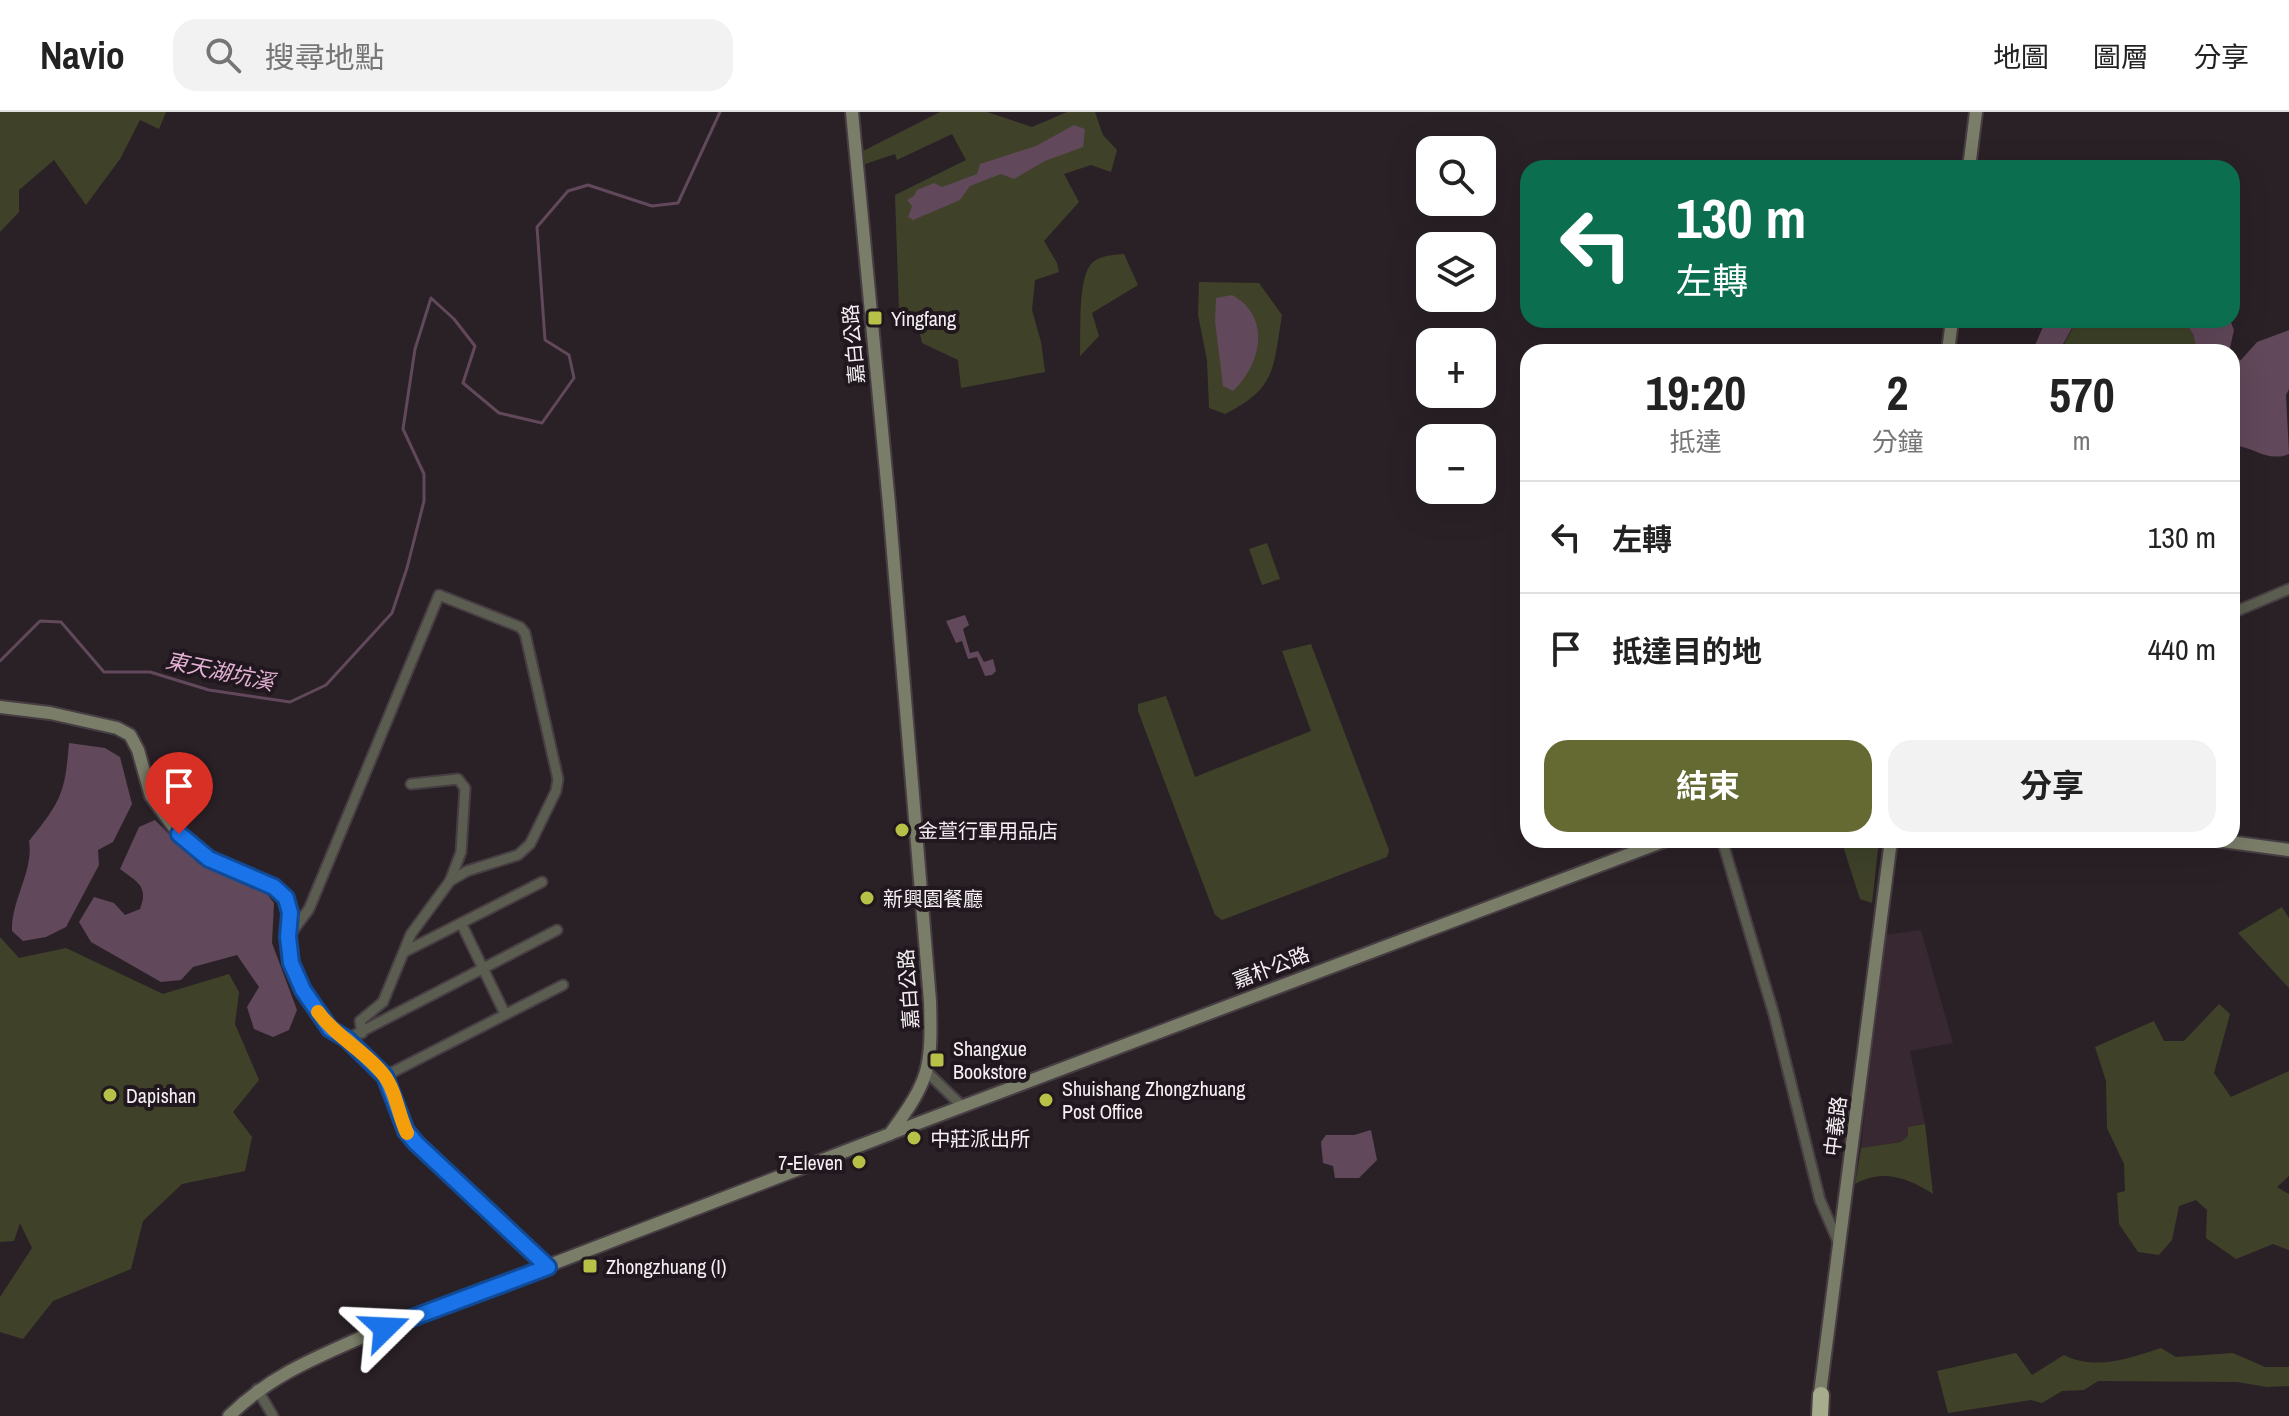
<!DOCTYPE html>
<html lang="zh-TW">
<meta charset="utf-8">
<style>
body{margin:0;font-family:"Archivo Narrow","Noto Sans TC",sans-serif;background:#f2f2f2;color:#222;height:100vh;display:flex;flex-direction:column;font-size:30px;white-space:nowrap}
*{box-sizing:border-box;margin:0}
p{font-size:26px;color:#767676}
.icon{flex:none;width:44px;height:44px;fill:none;stroke:currentColor;stroke-width:2;stroke-linecap:round;stroke-linejoin:round}
.map{position:relative;flex:1;overflow:hidden}
.side{position:absolute;left:1520px;top:232px;width:720px;height:504px;display:flex;flex-direction:column;background:#fff;border-radius:24px;box-shadow:0 8px 32px #0002}
.side>*{flex:none}
.top-card{position:absolute;left:1520px;top:48px;width:720px;height:168px;border-radius:24px;box-shadow:0 8px 32px #0002;background:#0b6e4f;color:#fff;overflow:hidden}
.buttons{position:absolute;left:1416px;top:24px;display:grid;gap:16px}
.buttons a{display:grid;place-items:center;width:80px;height:80px;border-radius:16px;background:#fff;box-shadow:0 8px 32px #0002;font-size:40px}
.pin{position:absolute;display:grid;place-items:center;width:68px;height:68px;color:#fff;margin:-82px -34px;border-radius:50% 50% 50% 0;rotate:-45deg;box-shadow:0 0 8px #0007}
.pin .icon{rotate:45deg}
.me{position:absolute;width:88px;margin:-44px;rotate:69deg;stroke-linejoin:round;filter:drop-shadow(0 0 6px #0008)}
.turn{display:flex;align-items:center;gap:28px;height:168px;padding:0 24px;font-size:36px}
.turn .icon{width:104px;height:104px;stroke-width:2.5}
.turn b{display:block;font-size:56px;line-height:68px}
.eta{display:flex;justify-content:space-evenly;align-items:center;height:136px;text-align:center}
.eta b{font-size:48px;font-weight:700;line-height:56px}
.cta{display:flex;gap:16px;margin-top:auto;padding:16px 24px}
.cta a{flex:1;height:92px;border-radius:24px;background:#656a33;color:#fff;font-size:32px;font-weight:700;line-height:92px;text-align:center}
.cta a+a{background:#f2f2f2;color:#222}
ul{padding:0;list-style:none}
li{display:flex;align-items:center;gap:24px;height:112px;padding:0 24px;border-top:2px solid #e0e0e0}
li div{flex:1}
li b{display:block;font-size:30px}
li em{font-style:normal}
header{display:flex;align-items:center;gap:48px;box-sizing:border-box;height:112px;padding:0 40px;background:#fff;border-bottom:2px solid #e0e0e0}
header strong{font-size:38px}
nav{display:flex;gap:44px;margin-inline-start:auto;font-size:28px}
.search{width:560px;height:72px;background:#f2f2f2;display:flex;align-items:center;gap:20px;box-sizing:border-box;padding:0 28px;border-radius:24px;color:#767676;font-size:30px}
.map>svg:first-child{display:block}
.built{fill:#372832}
.green{fill:#3f4229}
.water{fill:#61485a}
.lines{fill:none;stroke-linecap:round;stroke-linejoin:round}
.stream{stroke:#61485a;stroke-width:3}
.street-casing{stroke:#473e44;stroke-width:13}
.secondary-casing{stroke:#473e44;stroke-width:16}
.highway-casing{stroke:#473e44;stroke-width:20}
.street{stroke:#5b5d50;stroke-width:9}
.secondary{stroke:#7a7d68;stroke-width:12}
.highway{stroke:#a7ac8c;stroke-width:16}
.route-casing{stroke:#114b97;stroke-width:20}
.route{stroke:#1a73e8;stroke-width:14}
.slow{stroke:#f59e0b;stroke-width:14}
.poi-dot{fill:#b7c148;stroke:#20181e;stroke-width:3}
.labels{text-anchor:middle;dominant-baseline:central;stroke-width:8;stroke-linejoin:round;paint-order:stroke}
.poi-label{font-size:20px;fill:#f6f0f4;stroke:#20181e;text-anchor:start}
.street-label{font-size:20px;fill:#f6f0f4;stroke:#20181e}
.water-label{font-size:22px;font-style:italic;fill:#e4b1d4;stroke:#20181e}
</style>
<header>
<strong>Navio</strong>
<div class="search"><svg class="icon" aria-label="search" viewBox="0 0 24 24"><circle cx="10" cy="10" r="6"/><path d="M15 15l6 6"/></svg>搜尋地點</div>
<nav><a>地圖</a><a>圖層</a><a>分享</a></nav>
</header>
<div class="map">
<svg width="2289" height="1304" viewBox="0 0 2289 1304">
<rect width="100%" height="100%" fill="#2a2127"/>
<path class="built" d="M1921 818 1953 931 1910 939 1925 1012 1908 1016V1024L1901 1030 1861 1036 1883 823Z"/>
<g class="green">
<path d="M0 0H166L159 17 140 8 120 47 86 93 54 48 19 78V100L0 120Z"/>
<path d="M940 0H987L1032 15 1067 0H1095L1103 23 1117 38 1111 60 1091 53 1064 62 1079 90 1044 129 1057 151 1059 160 1035 168 1032 198 1041 230 1045 260 961 276 958 248 922 231 915 200 899 198 895 83 966 48 952 22 897 48 895 42 865 52 863 39Z"/>
<path d="M1124 142 1138 173 1092 201 1099 224 1080 244C1081 223 1077 163 1093 150 1102 143 1113 143 1124 142Z"/>
<path d="M1199 170 1259 171 1282 203C1273 256 1277 276 1225 302L1209 296 1207 248 1198 203Z"/>
<path d="M2077 208H2183L2193 222 2196 234 2191 240H2056L2062 236Z"/>
<path d="M1267 431 1280 467 1262 473 1249 437Z"/>
<path d="M1311 532 1389 738 1387 745 1222 808 1215 803 1138 599V592L1166 584 1195 665 1311 619 1282 539Z"/>
<path d="M1841 728H1879L1872 791 1860 787Z"/>
<path d="M2282 795 2289 806V876L2238 821Z"/>
<path d="M0 825 19 846 66 836 163 882 229 862 239 880 235 912 259 968 233 1000 252 1025 245 1059 182 1072 143 1109 131 1157 53 1189 23 1227 0 1220V1185L32 1136 20 1111 14 1129 0 1130Z"/>
<path d="M2219 892 2230 902 2214 961 2231 985 2289 959V1064L2277 1075 2289 1082V1138L2273 1132 2236 1147 2206 1126 2207 1098 2196 1088 2179 1094 2172 1128 2159 1143 2138 1140 2119 1112 2117 1081 2125 1079 2124 1052 2107 1016 2106 969 2095 935 2154 909 2164 929H2184Z"/>
<path d="M1925 1012 1933 1082C1909 1066 1883 1056 1855 1072L1861 1036 1901 1030 1908 1024V1015Z"/>
<path d="M2161 1236 2176 1245 2233 1241 2265 1255H2289V1274L2267 1275 2237 1270 2098 1269 2084 1278 2062 1279 2042 1291 2031 1288 1948 1301 1937 1259 2016 1241 2032 1263 2064 1243C2094 1259 2131 1246 2161 1236Z"/>
</g>
<g class="water">
<path d="M1074 13 1085 17 1083 35 1045 49 1014 67 1001 62 970 74 960 88 913 108 908 105 912 94 907 88 914 84 917 78 934 71 942 75 977 62 980 52 1036 34Z"/>
<path d="M1232 183C1272 205 1261 252 1233 279L1223 274 1215 209 1216 186Z"/>
<path d="M2046 208H2077C2059 235 2068 240 2032 240Z"/>
<path d="M2183 208H2230L2234 218 2229 240H2191L2196 234 2193 222Z"/>
<path d="M2289 218V277L2286 283 2289 342C2268 351 2252 334 2232 333V246L2241 248 2257 230Z"/>
<path d="M965 503 969 513 963 517 970 541 978 539 984 550 993 547 996 559 992 563 985 564 977 545 968 547 962 529 956 531 946 509Z"/>
<path d="M69 631 105 636 120 645 132 692 113 730 98 738 99 753 66 815 46 825 23 829 12 819C11 788 34 759 29 729 61 689 65 682 69 631Z"/>
<path d="M155 708 199 752 264 778 274 791 272 831 297 898 289 918 273 925 254 917 247 895 259 875 237 843 193 855 181 868 161 870 91 830 79 810 94 785 114 791 125 803 140 797C149 774 137 770 120 757L139 715Z"/>
<path d="M1371 1018 1377 1048 1359 1066H1335L1333 1054 1323 1051 1321 1030 1326 1023H1354Z"/>
</g>
<g class="lines">
<path class="stream" d="M0 549 40 509 61 510 104 560H150L209 578 290 590 326 573 392 501 407 456 424 389V362L403 317 415 237 431 186 454 207 475 234 463 271 499 301 542 311 574 266 569 243 545 228 537 115 568 79 588 73 652 94 678 91 720 0"/>
<defs>
<g id="street">
<path d="M2232 501 2289 477"/>
<path d="M1722 728 1774 903 1820 1088 1839 1132"/>
<path d="M462 813 505 902"/>
<path d="M288 825 309 797 439 483 520 515 525 521 558 667 556 679 530 732 518 743 467 759 450 769"/>
<path d="M404 840 542 770"/>
<path d="M362 921 360 909 383 890 411 822 450 769 461 740 465 676 458 667 411 672"/>
<path d="M347 927 557 818"/>
<path d="M928 961 962 994"/>
<path d="M385 964 563 873"/>
<path d="M257 1277 273 1304"/>
</g>
<g id="secondary">
<path d="M1969 56 1976 0"/>
<path d="M1948 240 1952 208"/>
<path d="M0 595 50 601 117 616 130 623 138 638 151 684 179 722 209 747 274 775 286 786 290 801 288 825 291 851 303 878 330 917 347 927 385 964 406 1019 456 1070 548 1155"/>
<path d="M2215 728 2289 738"/>
<path d="M892 1021 1667 728"/>
<path d="M1819 1289 1891 728"/>
<path d="M229 1304C269 1265 310 1248 360 1226L890 1022C930 967 932 957 930 889L889 392 852 0"/>
</g>
<path id="highway" d="M1820 1304 1821 1283"/>
</defs>
<use href="#street" class="street-casing"/>
<use href="#secondary" class="secondary-casing"/>
<use href="#highway" class="highway-casing"/>
<use href="#street" class="street"/>
<use href="#secondary" class="secondary"/>
<use href="#highway" class="highway"/>
</g>
<g class="lines">
<defs>
<path id="route" d="M179 722 209 747 274 775 286 786 290 801 288 825 291 851 303 878 330 917 347 927 385 964 406 1019 416 1031 548 1155 385 1216"/>
</defs>
<use href="#route" class="route-casing"/>
<use href="#route" class="route"/>
<path class="slow" d="M318 900C336 925 364 938 383 962 396 978 398 1002 407 1021"/>
</g>
<g class="poi-dot">
<rect x="867" y="198" width="16" height="16" rx="4"/>
<circle cx="902" cy="718" r="8"/>
<circle cx="867" cy="786" r="8"/>
<rect x="929" y="940" width="16" height="16" rx="4"/>
<circle cx="110" cy="983" r="8"/>
<circle cx="1046" cy="988" r="8"/>
<circle cx="914" cy="1026" r="8"/>
<circle cx="859" cy="1050" r="8"/>
<rect x="582" y="1146" width="16" height="16" rx="4"/>
</g>
<g class="labels">
<g class="poi-label">
<text x="891" y="206">Yingfang</text>
<text x="918" y="718">金萱行軍用品店</text>
<text x="883" y="786">新興園餐廳</text>
<text x="953" y="936">Shangxue<tspan x="953" dy="23">Bookstore</tspan></text>
<text x="1062" y="976">Shuishang Zhongzhuang<tspan x="1062" dy="23">Post Office</tspan></text>
<text x="126" y="983">Dapishan</text>
<text x="930" y="1026">中莊派出所</text>
<text x="843" y="1050" text-anchor="end">7-Eleven</text>
<text x="606" y="1154">Zhongzhuang (I)</text>
</g>
<g class="street-label">
<text transform="translate(853 232) rotate(-95)">嘉白公路</text>
<text transform="translate(1271 855) rotate(-21)">嘉朴公路</text>
<text transform="translate(908 877) rotate(-94)">嘉白公路</text>
<text transform="translate(1835 1014) rotate(-83)">中義路</text>
</g>
<g class="water-label">
<text transform="translate(220 559) rotate(12)">東天湖坑溪</text>
</g>
</g>
</svg>
<div class="buttons">
<a><svg class="icon" aria-label="search" viewBox="0 0 24 24"><circle cx="10" cy="10" r="6"/><path d="M15 15l6 6"/></svg></a>
<a><svg class="icon" aria-label="layers" viewBox="0 0 24 24"><path d="M12 4l9 5-9 5-9-5zM3 14l9 5 9-5"/></svg></a>
<a>+</a>
<a>−</a>
</div>
<div class="pin" style="left:179px;top:722px;background:#d93025"><svg class="icon" aria-label="arrive" viewBox="0 0 24 24"><path d="M6 21V4h12l-3 4 3 4H6"/></svg></div>
<svg class="me" style="left:385px;top:1216px" viewBox="-20 -20 40 40"><path d="M0-17L14 15 0 8-14 15z" fill="#1a73e8" stroke="#fff" stroke-width="4"/></svg>
<div class="top-card">
<div class="turn"><svg class="icon" aria-label="left" viewBox="0 0 24 24"><path d="M17 20v-9H6M10 6l-5 5 5 5"/></svg><div><b>130 m</b>左轉</div></div>
</div>
<section class="side">
<div class="eta">
<div><b>19:20</b><p>抵達</p></div>
<div><b>2</b><p>分鐘</p></div>
<div><b>570</b><p>m</p></div>
</div>
<ul>
<li><svg class="icon" aria-label="left" viewBox="0 0 24 24"><path d="M17 20v-9H6M10 6l-5 5 5 5"/></svg><div><b>左轉</b></div><em>130 m</em></li>
<li><svg class="icon" aria-label="arrive" viewBox="0 0 24 24"><path d="M6 21V4h12l-3 4 3 4H6"/></svg><div><b>抵達目的地</b></div><em>440 m</em></li>
</ul>
<div class="cta"><a>結束</a><a>分享</a></div>
</section>
</div>
